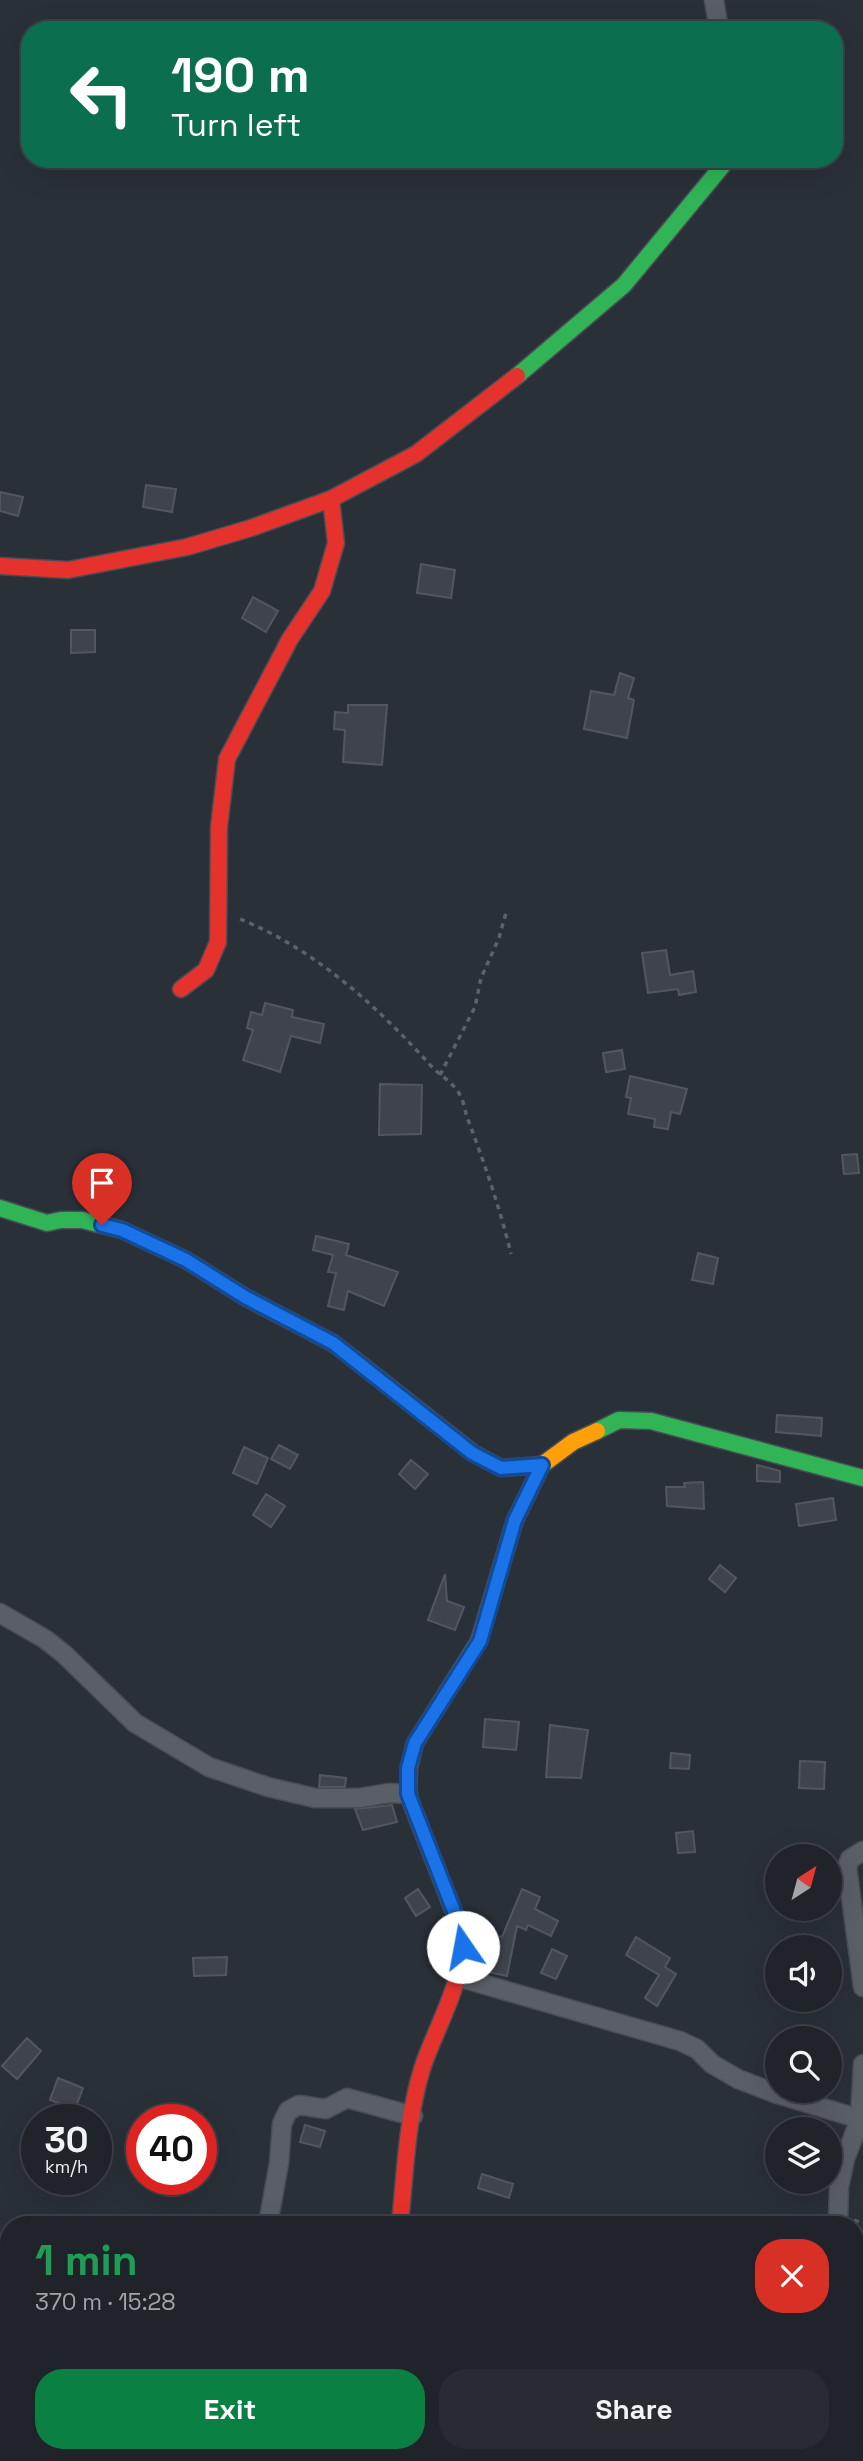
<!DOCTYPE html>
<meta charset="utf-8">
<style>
body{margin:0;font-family:"Space Grotesk",sans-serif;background:#282c32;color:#f1f3f6;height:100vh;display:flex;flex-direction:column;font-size:26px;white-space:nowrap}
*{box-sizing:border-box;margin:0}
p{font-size:23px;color:#a2a4a8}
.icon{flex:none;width:38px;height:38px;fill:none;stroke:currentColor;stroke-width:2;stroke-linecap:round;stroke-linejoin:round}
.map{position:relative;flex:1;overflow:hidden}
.sheet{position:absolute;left:0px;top:2216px;width:864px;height:247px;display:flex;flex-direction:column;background:#20242a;border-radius:28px 28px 0 0;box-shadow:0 7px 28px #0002,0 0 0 2px #3d4147}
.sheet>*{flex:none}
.hud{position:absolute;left:21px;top:21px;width:822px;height:147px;border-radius:28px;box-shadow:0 7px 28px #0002,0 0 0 2px #3d4147;background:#0b6e4f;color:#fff;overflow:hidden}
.needle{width:46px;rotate:36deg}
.tools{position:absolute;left:765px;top:1844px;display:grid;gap:14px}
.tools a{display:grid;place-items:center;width:77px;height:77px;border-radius:50%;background:#20242a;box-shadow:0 7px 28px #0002,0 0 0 2px #3d4147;font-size:35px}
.speed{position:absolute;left:21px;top:2104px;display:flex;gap:14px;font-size:35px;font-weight:700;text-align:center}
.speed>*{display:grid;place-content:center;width:91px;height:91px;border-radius:50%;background:#20242a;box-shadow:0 7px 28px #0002,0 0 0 2px #3d4147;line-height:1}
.speed small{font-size:18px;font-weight:400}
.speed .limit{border:10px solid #d22;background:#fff;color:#111}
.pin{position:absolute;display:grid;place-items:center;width:60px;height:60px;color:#fff;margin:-72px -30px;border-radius:50% 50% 50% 0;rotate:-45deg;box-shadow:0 0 7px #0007}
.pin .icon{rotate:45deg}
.me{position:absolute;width:77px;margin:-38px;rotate:348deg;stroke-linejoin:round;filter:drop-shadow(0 0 5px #0008)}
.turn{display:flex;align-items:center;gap:24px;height:147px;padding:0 35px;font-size:32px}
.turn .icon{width:91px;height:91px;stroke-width:2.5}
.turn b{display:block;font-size:49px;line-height:60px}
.round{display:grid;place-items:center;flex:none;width:74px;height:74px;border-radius:28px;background:#282c32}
.summary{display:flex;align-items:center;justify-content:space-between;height:119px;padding:0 35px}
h1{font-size:42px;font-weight:700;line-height:52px;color:#1e9e55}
.button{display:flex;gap:14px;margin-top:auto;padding:14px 35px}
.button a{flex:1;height:80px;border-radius:28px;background:#0b8043;color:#fff;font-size:28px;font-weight:700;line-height:80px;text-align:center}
.button a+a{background:#282c32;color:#f1f3f6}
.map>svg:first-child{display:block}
.building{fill:#3f444c;stroke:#52575f;stroke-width:2}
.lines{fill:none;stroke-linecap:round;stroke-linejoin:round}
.street-casing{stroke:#484c55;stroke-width:21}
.fast-casing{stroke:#484c55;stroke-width:19}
.slow-casing{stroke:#484c55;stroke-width:19}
.jam-casing{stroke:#484c55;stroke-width:19}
.path{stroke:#5c6268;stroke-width:3.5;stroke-dasharray:5 5;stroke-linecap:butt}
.street{stroke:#5a5e66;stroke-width:18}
.fast{stroke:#30b455;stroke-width:16}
.slow{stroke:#ff9f0a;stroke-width:16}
.jam{stroke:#e5322d;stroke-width:16}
.route-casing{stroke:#114b97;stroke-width:18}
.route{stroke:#1a73e8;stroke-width:12}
</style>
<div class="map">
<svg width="863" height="2461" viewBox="0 0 863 2461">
<rect width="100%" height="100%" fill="#2a3038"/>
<g class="building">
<path d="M146 485 176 489 172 512 143 507Z"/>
<path d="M0 492 23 497 18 516 0 511Z"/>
<path d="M421 564 455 570 451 598 417 593Z"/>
<path d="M253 597 278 611 266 632 242 618Z"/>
<path d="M71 630H95V652L71 653Z"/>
<path d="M620 673 634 678 628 698 634 700 627 738 584 729 591 691 614 695Z"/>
<path d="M348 705H387L382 765 343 762 345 730 334 729 335 712 348 713Z"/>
<path d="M666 950 670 975 693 971 696 992 679 995 678 989 648 993 642 953Z"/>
<path d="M265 1003 293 1010 292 1017 324 1024 320 1043 291 1036 280 1072 243 1060 253 1030 247 1028 251 1012 262 1015Z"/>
<path d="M622 1050 625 1069 606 1072 603 1053Z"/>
<path d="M630 1076 687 1089 680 1114 671 1112 668 1129 654 1127 655 1119 628 1114 631 1098 626 1097Z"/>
<path d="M380 1084 422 1085 421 1134 379 1135Z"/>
<path d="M857 1154 859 1173 844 1174 842 1155Z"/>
<path d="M316 1236 349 1244 346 1255 398 1272 384 1306 348 1291 344 1310 328 1306 336 1273 328 1272 333 1255 313 1250Z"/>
<path d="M698 1253 718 1258 713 1284 692 1280Z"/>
<path d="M777 1415 822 1418 821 1436 776 1432Z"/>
<path d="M279 1445 298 1455 290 1469 271 1459Z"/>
<path d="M244 1447 268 1458 257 1484 233 1473Z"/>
<path d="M411 1460 428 1474 415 1489 399 1474Z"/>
<path d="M757 1465 780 1471V1482L757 1481Z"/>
<path d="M703 1482 704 1509 667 1506 666 1487H685L684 1483Z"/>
<path d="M266 1494 285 1506 271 1527 253 1515Z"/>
<path d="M833 1498 836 1520 799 1526 796 1504Z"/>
<path d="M720 1565 736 1578 725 1592 709 1579Z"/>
<path d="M445 1574 447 1601 464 1607 455 1630 428 1620Z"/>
<path d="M485 1719 519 1722 516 1750 483 1747Z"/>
<path d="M550 1725 588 1730 581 1778 546 1777Z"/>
<path d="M671 1753 690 1755 689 1769 670 1768Z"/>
<path d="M800 1761 825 1762 824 1789 799 1788Z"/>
<path d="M320 1775 346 1778 345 1787H319Z"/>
<path d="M392 1805 397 1822 363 1830 355 1809Z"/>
<path d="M693 1831 695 1852 678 1853 676 1833Z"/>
<path d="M418 1889 430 1907 416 1916 405 1898Z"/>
<path d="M522 1889 540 1897 535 1909 558 1921 551 1936 528 1925 526 1930 517 1926 507 1976 489 1972 496 1936 502 1937Z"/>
<path d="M636 1937 670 1958 665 1967 676 1974 657 2006 645 1998 659 1975 626 1955Z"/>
<path d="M552 1949 567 1956 556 1979 541 1973Z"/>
<path d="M227 1957 226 1975 194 1976 193 1958Z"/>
<path d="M27 2038 41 2051 17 2079 2 2066Z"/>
<path d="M58 2078 83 2088 75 2109 50 2100Z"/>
<path d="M305 2125 325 2131 320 2147 300 2142Z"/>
<path d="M482 2174 513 2184 509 2198 478 2188Z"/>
</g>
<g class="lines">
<defs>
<g id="street">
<path d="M714 0 719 30"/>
<path d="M0 1613 45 1639 64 1654 135 1723 209 1767 268 1787 315 1798H359L389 1793 408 1794"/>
<path d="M863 1851 850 1859 847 1867 863 1987"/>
<path d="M458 1977 680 2041 697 2049 712 2064 738 2079 777 2094 860 2119"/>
<path d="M268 2224 279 2163 282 2124 288 2111 299 2105 326 2109 347 2098 413 2116"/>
<path d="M838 2224 839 2187 845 2159 860 2119 863 2064"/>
<path d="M785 2461 787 2454"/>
</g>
<g id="fast">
<path d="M517 376 624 285 728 159"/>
<path d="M0 1208 47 1223 61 1220H82L122 1230 186 1260 245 1297 333 1343 355 1360"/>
<path d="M597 1431 619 1420 651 1421 863 1478"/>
</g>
<path id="slow" d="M412 1805 408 1794 409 1768 415 1743 479 1641 515 1520 542 1465 573 1442 597 1431"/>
<g id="jam">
<path d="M0 566 68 570 187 547 251 528 331 499 416 454 517 376"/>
<path d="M181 989 206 970 218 942 219 827 227 759 290 639 322 591 336 543 331 499"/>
<path d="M355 1360 473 1453 501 1468 542 1465"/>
<path d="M400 2224C405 2173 407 2118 422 2069 437 2023 467 1980 461 1930L412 1805"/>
</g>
</defs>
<use href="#street" class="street-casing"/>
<use href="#fast" class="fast-casing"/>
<use href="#slow" class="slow-casing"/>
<use href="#jam" class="jam-casing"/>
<g class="path">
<path d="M240 919C316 950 377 1006 432 1067 442 1077 455 1084 461 1097 464 1103 465 1111 467 1117 484 1162 500 1208 511 1254"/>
<path d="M440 1075 475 1007 481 978 499 938 507 909"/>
<path d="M854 2220 863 2224"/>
<path d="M856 2354 863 2355"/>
<path d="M220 2461 221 2454"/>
<path d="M368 2461 369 2454"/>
</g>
<use href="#street" class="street"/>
<use href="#fast" class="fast"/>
<use href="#slow" class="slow"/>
<use href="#jam" class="jam"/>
</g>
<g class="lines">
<defs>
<path id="route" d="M102 1225 122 1230 186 1260 245 1297 333 1343 472 1453 501 1468 542 1465 515 1520 480 1641 415 1743 408 1768V1794L452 1906 461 1930 463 1947"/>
</defs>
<use href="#route" class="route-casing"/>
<use href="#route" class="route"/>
</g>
</svg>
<div class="tools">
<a><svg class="needle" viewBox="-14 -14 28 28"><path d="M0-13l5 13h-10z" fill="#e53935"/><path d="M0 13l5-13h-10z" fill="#a2a4a8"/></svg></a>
<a><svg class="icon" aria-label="sound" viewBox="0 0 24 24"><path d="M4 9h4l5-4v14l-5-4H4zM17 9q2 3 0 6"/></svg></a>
<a><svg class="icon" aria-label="search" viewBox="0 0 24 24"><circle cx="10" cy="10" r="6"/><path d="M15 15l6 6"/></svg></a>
<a><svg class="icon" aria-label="layers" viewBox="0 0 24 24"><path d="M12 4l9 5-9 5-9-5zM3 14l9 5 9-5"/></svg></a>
</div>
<div class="speed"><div>30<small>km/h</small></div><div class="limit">40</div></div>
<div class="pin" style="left:102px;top:1225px;background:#d93025"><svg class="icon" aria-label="arrive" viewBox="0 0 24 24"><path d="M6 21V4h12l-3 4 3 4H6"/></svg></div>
<svg class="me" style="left:463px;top:1947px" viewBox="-20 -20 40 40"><circle r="19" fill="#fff"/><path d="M0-13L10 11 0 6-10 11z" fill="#1a73e8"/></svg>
<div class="hud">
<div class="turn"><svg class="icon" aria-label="left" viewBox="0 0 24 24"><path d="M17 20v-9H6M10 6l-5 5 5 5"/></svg><div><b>190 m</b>Turn left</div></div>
</div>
<section class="sheet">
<div class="summary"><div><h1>1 min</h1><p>370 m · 15:28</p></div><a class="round" style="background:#d93025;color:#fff"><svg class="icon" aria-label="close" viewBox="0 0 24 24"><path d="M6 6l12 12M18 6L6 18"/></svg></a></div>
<div class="button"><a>Exit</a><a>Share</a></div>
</section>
</div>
